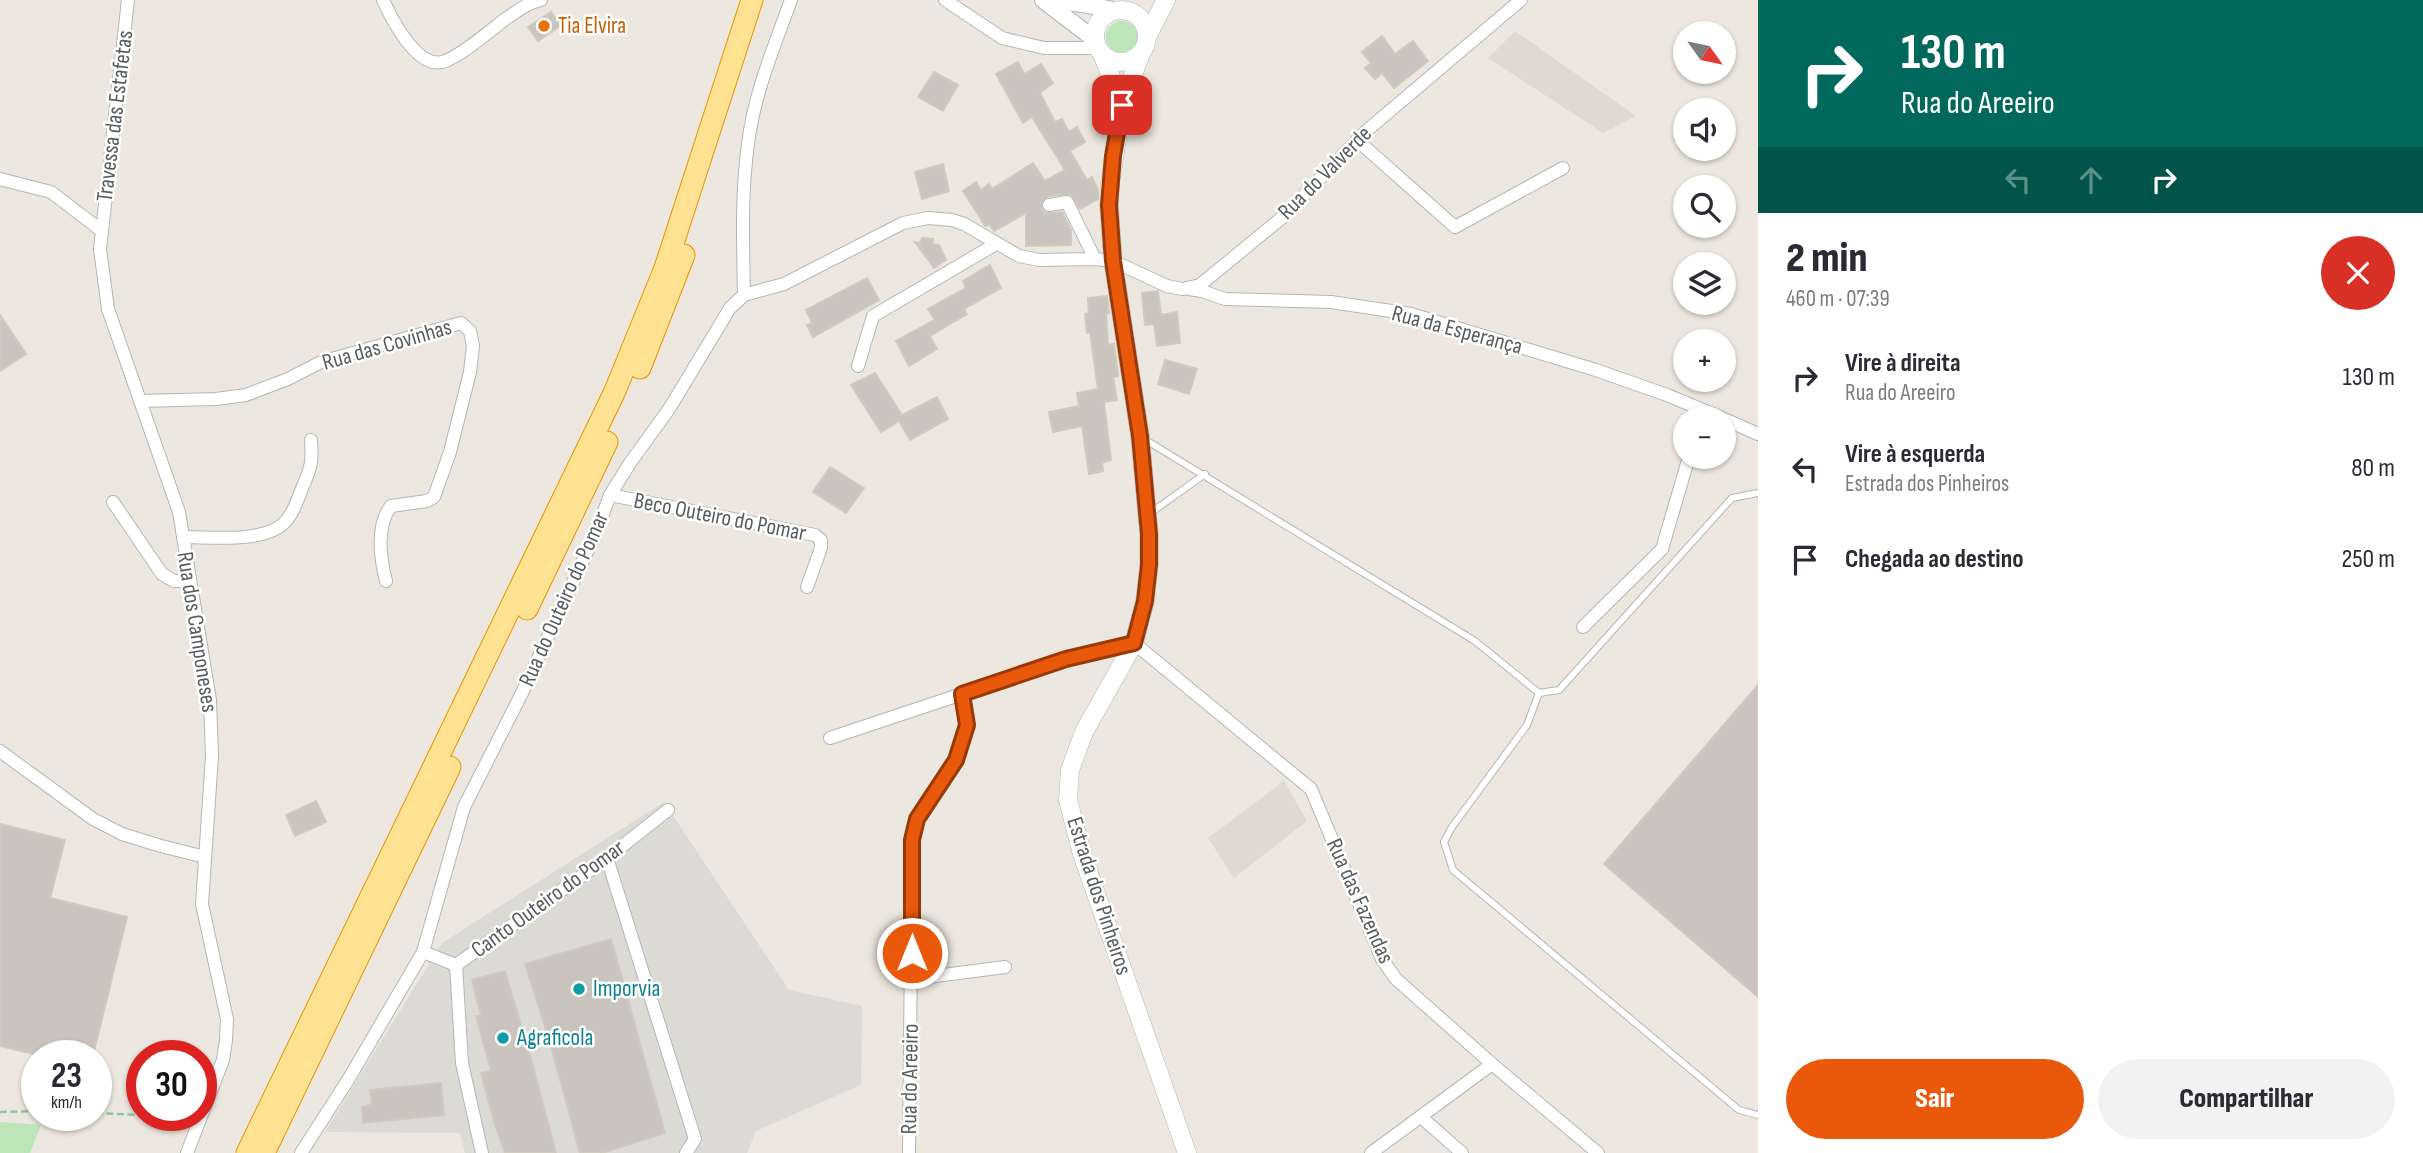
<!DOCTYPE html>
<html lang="pt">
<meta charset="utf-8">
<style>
body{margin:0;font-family:"Sofia Sans Condensed",sans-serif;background:#f2f2f3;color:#2b2b33;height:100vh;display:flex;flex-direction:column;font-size:26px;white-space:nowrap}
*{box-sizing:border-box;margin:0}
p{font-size:23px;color:#7c7c81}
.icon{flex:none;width:38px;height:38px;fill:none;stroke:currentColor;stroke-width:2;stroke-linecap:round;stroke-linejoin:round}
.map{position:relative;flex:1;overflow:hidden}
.drawer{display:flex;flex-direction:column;background:#fff;width:665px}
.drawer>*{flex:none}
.top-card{background:#00695c;color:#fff;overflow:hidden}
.needle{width:46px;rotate:123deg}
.buttons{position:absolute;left:1673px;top:21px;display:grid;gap:14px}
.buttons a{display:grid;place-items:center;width:63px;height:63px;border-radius:50%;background:#fff;box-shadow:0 2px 5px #0004;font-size:35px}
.speed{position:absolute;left:21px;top:1040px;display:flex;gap:14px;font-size:35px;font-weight:700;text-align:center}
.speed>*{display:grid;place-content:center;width:91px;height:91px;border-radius:50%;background:#fff;box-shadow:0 2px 5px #0004;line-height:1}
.speed small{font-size:18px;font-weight:400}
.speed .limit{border:10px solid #d22;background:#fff;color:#111}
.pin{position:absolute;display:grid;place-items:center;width:60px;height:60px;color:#fff;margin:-30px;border-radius:14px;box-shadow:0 4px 10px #0006}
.me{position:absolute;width:77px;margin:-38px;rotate:0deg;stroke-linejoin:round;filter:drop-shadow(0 0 5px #0008)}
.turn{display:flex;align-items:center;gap:24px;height:147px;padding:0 28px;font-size:32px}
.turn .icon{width:91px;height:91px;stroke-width:2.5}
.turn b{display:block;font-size:49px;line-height:60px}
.lanes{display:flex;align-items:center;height:66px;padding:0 28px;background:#0003;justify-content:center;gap:35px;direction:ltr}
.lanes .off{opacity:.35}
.round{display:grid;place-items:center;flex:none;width:74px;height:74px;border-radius:37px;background:#f2f2f3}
.headline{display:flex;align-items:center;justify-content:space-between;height:119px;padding:0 28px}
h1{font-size:42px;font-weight:800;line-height:52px}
.cta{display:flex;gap:14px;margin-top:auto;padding:14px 28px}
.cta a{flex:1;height:80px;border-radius:42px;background:#ea580c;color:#fff;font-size:28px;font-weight:800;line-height:80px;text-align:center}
.cta a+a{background:#f2f2f3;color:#2b2b33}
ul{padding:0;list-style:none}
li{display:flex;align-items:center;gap:21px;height:91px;padding:0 28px}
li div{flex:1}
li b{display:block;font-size:26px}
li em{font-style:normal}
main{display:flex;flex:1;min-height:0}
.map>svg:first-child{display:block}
.industrial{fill:#dcdad4}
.education{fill:#dedad0}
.green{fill:#bde5ba}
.building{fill:#c9c5be;stroke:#d0c9be;stroke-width:2}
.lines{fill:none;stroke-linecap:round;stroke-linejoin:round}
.service-casing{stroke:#b2b6bb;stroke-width:8}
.minor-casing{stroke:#b2b6bb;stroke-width:14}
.tertiary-casing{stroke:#b2b6bb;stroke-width:18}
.secondary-casing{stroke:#b3b7bd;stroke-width:19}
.trunk-casing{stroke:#eb9300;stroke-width:23}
.path{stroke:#93c69f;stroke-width:2.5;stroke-dasharray:7 3.5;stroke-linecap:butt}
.service{stroke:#fff;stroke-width:6}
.minor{stroke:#fff;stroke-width:12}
.tertiary{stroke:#fff;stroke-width:16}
.secondary{stroke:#fff;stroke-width:18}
.trunk{stroke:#ffe192;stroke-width:21}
.route-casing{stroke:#983908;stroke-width:18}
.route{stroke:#ea580c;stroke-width:12}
.food-dot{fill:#e8710a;stroke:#fff;stroke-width:2.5}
.culture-dot{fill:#0f9aa8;stroke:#fff;stroke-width:2.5}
.labels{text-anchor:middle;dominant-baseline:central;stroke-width:5;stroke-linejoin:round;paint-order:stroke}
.food-label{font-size:23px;fill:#c56008;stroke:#fff;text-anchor:start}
.street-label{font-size:23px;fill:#585d61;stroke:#fff}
.culture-label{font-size:23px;fill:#0d838f;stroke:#fff;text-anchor:start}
</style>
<main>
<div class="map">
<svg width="1758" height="1153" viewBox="0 0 1758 1153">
<rect width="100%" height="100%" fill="#ece8df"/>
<path class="industrial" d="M664 802 789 990 862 1006 861 1085 756 1131 747 1153H465L460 1133 325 1132 442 943Z"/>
<g class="education">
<path d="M1515 31 1636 116 1603 133 1488 58Z"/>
<path d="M1284 781 1307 821 1234 878 1208 838Z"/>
</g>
<g class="green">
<circle cx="1122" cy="37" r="16"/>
<path d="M0 1122 41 1125 30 1153H0Z"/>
</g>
<g class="building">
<path d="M551 12 560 26 538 41 528 27Z"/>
<path d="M1382 36 1395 54 1413 41 1428 61 1394 88 1382 73 1375 79 1365 68 1371 63 1362 52Z"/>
<path d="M1018 62 1024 74 1041 64 1053 83 1040 93 1055 122 1062 119 1069 132 1077 127 1085 142 1070 151 1087 180 1092 177 1098 190V199L1080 209 1070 194 1048 196 1041 203 1042 210 1045 213 1062 212 1071 230V245L1026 246V213L994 231 990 225 985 226 963 191 976 182 981 190 989 184 992 189 1033 163 1045 181 1065 170 1032 117 1023 123 996 74Z"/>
<path d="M934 72 958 85 943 111 918 97Z"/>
<path d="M943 164 949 191 922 199 915 172Z"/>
<path d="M922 238 933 239 932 244 939 245 946 260 934 268 915 242 920 243Z"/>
<path d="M990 265 1001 288 964 309 967 314 930 336 937 349 909 366 896 341 935 320 928 309 966 288 963 281Z"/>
<path d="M867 278 879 300 813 337 807 325 812 323 806 310Z"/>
<path d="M1158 291 1161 315 1177 312 1180 343 1157 346 1154 324 1145 325 1142 293Z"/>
<path d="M1107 296 1109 313H1106L1108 345 1114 344 1118 376 1113 377 1117 400 1104 402 1111 460 1102 463 1103 471 1089 474 1082 426 1053 432 1049 412 1079 406 1077 393 1098 389 1090 332 1087 333 1085 314 1089 313 1088 298Z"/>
<path d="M0 315 26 354 0 371Z"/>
<path d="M1165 360 1197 369 1189 394 1158 384Z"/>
<path d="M875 373 902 415 937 397 948 419 910 440 899 421 881 432 851 385Z"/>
<path d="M830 467 864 488 846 513 813 492Z"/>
<path d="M1758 685V997L1604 864Z"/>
<path d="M316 801 326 822 295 836 286 815Z"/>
<path d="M0 824 65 840 50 898 127 917 93 1055H38L0 1046Z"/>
<path d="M611 939 665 1133 602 1153H580L549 1039 525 964Z"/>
<path d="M505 971 531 1059 556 1153H505L495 1125 481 1073 491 1071 476 1016H481L472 980Z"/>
<path d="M441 1083 444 1115 363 1123 362 1107 372 1104 370 1090Z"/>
</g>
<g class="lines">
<defs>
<g id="service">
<path d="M1144 439 1475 641 1539 693"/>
<path d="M1149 514 1205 474"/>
<path d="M1539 693 1527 725 1452 827 1444 842 1453 870 1739 1110 1758 1115"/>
<path d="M1539 693 1559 690 1732 498 1758 493"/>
</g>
<g id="minor">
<path d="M383 0C392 20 417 68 442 62 457 59 490 31 504 20 516 12 527 3 541 0"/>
<path d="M945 0 1002 38 1044 48H1097"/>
<path d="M1357 140 1455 227 1563 168"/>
<path d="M0 179 51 192 102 231 100 249 108 309 179 512 210 700 212 756 202 904 227 1019 226 1040 223 1060 187 1153"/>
<path d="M1049 205 1067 202 1095 259"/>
<path d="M102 231 128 0"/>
<path d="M1189 289 1202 291 1225 299 1331 302 1411 314 1596 370 1667 395 1722 418"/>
<path d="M744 295C743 244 741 194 748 144 754 94 774 47 791 0"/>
<path d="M858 366 873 316 996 244"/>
<path d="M140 401 216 399 246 395 288 379 321 362 461 323 470 331 473 346 470 372 450 452 434 497 427 501 391 506C376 525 380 558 386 581"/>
<path d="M1724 419 1758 434"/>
<path d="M610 495 815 535 821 540V548L807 587"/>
<path d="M113 502 162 574 174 581H190"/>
<path d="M183 537C211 537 261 543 283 524 292 516 297 502 301 491 310 469 313 465 311 440"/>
<path d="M1583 627 1662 549 1689 457"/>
<path d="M830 738 962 694"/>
<path d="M0 751 93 819 122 834 161 846 205 857"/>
<path d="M607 858 695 1139 686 1153"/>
<path d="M423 952 456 965 607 858 668 810"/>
<path d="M456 965 462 1063 482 1153"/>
<path d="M912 979 1005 967"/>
<path d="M1421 1117 1462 1153"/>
<path d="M301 1153 348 1080 423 952 464 807 524 689 597 530 610 495 630 463 669 409 730 308 744 295 784 284 903 223 928 218 952 220 964 224 1019 256 1039 260 1095 259 1113 261 1167 286 1182 289 1200 285 1284 216 1365 132 1521 0"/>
<path d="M909 1153 912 840 917 819 956 760 967 725 962 694 1066 659 1134 643 1311 789 1382 959 1396 979 1492 1064 1598 1153"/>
<path d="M1371 1153 1492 1064"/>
</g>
<g id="tertiary">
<path d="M1043 0 1094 39"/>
<path d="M1048 0 1083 4 1113 10"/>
</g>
<g id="secondary">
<circle cx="1121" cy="36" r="26"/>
<path d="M1147 37 1166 0"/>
<path d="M1141 53 1122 105 1110 184 1109 205 1113 261 1140 436 1149 534V565L1145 601 1134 643 1084 732 1070 770 1068 800 1082 854 1187 1153"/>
<path d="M1103 56 1122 105"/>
</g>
<g id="trunk">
<path d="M640 368 684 255"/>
<path d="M527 609 607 442"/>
<path d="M247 1153 615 391 665 268 752 0"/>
<path d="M264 1153 450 767"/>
</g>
</defs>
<use href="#service" class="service-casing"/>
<use href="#minor" class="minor-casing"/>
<use href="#tertiary" class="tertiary-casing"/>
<use href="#secondary" class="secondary-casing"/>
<use href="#trunk" class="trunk-casing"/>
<g class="path">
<path d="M0 1112 37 1111"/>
<path d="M96 1113 187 1117"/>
</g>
<use href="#service" class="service"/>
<use href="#minor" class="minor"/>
<use href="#tertiary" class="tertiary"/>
<use href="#secondary" class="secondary"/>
<use href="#trunk" class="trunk"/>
</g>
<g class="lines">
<defs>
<path id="route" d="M912 953V840L917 819 956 760 967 725 962 694 1066 659 1134 643 1145 601 1149 565V534L1140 436 1113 261 1109 205 1113 156 1122 105"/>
</defs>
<use href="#route" class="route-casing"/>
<use href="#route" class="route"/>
</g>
<circle class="food-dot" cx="544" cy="26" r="7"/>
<g class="culture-dot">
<circle cx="579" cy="989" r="7"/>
<circle cx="503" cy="1038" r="7"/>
</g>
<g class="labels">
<g class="food-label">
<text x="558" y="26">Tia Elvira</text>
</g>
<g class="street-label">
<text transform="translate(115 116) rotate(-83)">Travessa das Estafetas</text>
<text transform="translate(1325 173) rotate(-45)">Rua do Valverde</text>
<text transform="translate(1457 330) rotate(15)">Rua da Esperança</text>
<text transform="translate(387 345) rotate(-16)">Rua das Covinhas</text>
<text transform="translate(720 517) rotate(11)">Beco Outeiro do Pomar</text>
<text transform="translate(564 599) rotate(-66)">Rua do Outeiro do Pomar</text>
<text transform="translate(197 632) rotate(81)">Rua dos Camponeses</text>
<text transform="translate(1099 896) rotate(72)">Estrada dos Pinheiros</text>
<text transform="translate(548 899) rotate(-36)">Canto Outeiro do Pomar</text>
<text transform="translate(1360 901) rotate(66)">Rua das Fazendas</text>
<text transform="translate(910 1079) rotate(-89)">Rua do Areeiro</text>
</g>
<g class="culture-label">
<text x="593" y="989">Imporvia</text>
<text x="517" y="1038">Agraficola</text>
</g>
</g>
</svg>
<div class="buttons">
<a><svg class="needle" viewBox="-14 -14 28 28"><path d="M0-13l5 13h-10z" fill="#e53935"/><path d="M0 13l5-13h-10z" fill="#7c7c81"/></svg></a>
<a><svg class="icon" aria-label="sound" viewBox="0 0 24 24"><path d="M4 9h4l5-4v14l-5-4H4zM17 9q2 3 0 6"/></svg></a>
<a><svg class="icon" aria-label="search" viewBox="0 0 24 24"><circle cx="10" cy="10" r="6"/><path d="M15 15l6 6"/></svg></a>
<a><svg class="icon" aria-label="layers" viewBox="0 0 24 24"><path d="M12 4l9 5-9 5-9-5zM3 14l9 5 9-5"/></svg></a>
<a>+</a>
<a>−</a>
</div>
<div class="speed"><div>23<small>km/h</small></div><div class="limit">30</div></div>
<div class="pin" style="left:1122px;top:105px;background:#d93025"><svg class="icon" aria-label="arrive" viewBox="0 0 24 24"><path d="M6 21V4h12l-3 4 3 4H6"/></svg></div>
<svg class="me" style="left:912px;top:953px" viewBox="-20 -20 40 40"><circle r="17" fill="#ea580c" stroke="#fff" stroke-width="3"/><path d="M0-11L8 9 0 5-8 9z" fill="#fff"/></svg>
</div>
<section class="drawer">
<div class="top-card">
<div class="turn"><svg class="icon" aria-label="right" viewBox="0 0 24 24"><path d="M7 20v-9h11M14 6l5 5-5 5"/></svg><div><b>130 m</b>Rua do Areeiro</div></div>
<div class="lanes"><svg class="icon off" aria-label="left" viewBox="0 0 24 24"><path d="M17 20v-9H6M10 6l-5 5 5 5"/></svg><svg class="icon off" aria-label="ahead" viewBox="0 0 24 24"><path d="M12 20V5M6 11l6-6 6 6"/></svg><svg class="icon" aria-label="right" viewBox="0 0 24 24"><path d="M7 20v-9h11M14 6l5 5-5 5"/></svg></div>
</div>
<div class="headline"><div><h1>2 min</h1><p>460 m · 07:39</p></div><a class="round" style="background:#d93025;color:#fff"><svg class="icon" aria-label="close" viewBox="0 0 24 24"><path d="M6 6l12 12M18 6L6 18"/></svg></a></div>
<ul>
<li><svg class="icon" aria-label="right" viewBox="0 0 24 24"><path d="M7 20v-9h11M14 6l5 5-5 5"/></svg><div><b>Vire à direita</b><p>Rua do Areeiro</p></div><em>130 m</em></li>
<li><svg class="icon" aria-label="left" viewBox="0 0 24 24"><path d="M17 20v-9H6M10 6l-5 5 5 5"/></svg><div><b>Vire à esquerda</b><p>Estrada dos Pinheiros</p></div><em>80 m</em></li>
<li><svg class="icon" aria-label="arrive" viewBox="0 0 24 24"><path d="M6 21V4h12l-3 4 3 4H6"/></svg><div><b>Chegada ao destino</b></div><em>250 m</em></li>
</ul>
<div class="cta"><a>Sair</a><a>Compartilhar</a></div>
</section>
</main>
